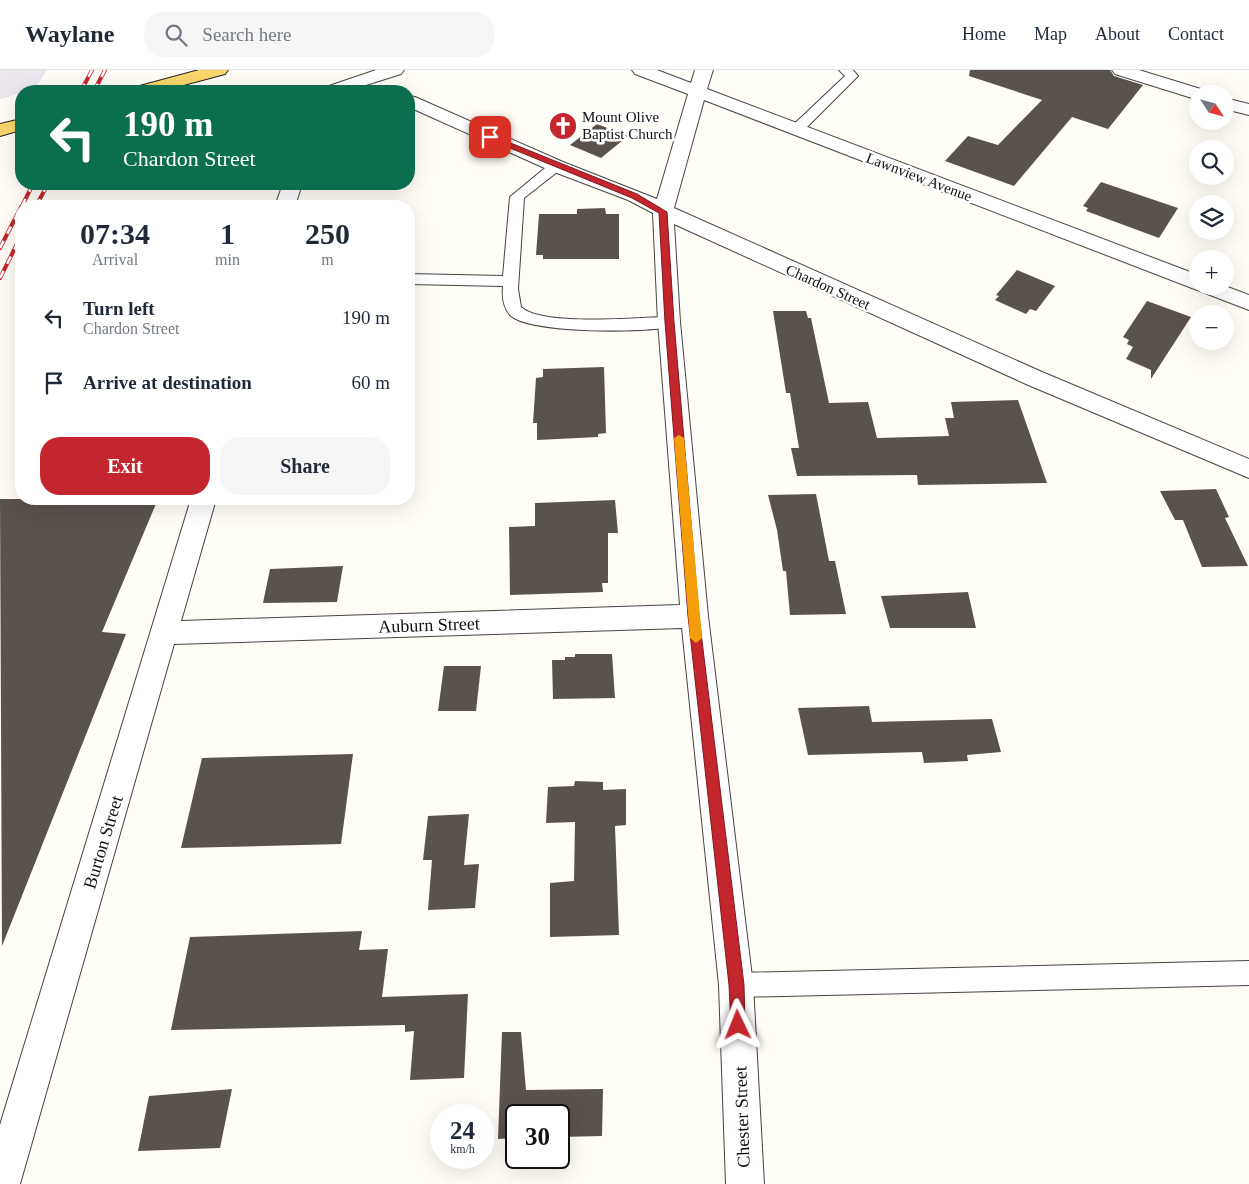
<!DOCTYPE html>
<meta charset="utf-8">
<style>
body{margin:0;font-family:Georgia,serif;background:#f6f6f7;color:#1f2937;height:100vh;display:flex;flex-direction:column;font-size:19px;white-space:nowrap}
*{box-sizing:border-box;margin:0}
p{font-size:16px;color:#747a83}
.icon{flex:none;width:28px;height:28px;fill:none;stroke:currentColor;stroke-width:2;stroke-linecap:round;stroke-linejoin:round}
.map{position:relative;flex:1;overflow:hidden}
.details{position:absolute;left:15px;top:130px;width:400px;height:305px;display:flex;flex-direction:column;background:#fff;border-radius:20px;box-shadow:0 5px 20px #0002}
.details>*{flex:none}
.guide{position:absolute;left:15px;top:15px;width:400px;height:105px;border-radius:20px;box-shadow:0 5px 20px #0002;background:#0b6e4f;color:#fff;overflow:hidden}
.needle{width:32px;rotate:126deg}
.buttons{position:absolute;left:1189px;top:15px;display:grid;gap:10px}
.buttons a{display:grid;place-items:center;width:45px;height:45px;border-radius:50%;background:#fff;box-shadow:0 5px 20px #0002;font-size:25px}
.speed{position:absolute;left:430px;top:1034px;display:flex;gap:10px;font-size:25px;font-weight:700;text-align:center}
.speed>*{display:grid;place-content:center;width:65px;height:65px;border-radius:50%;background:#fff;box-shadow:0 5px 20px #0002;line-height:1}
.speed small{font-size:12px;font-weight:400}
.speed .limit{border:2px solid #111;border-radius:8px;background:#fff;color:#111}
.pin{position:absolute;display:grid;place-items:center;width:42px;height:42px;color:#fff;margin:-21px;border-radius:10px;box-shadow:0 2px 8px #0006}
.me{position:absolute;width:55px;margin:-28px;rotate:358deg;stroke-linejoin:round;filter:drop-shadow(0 0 4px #0008)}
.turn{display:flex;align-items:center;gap:18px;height:105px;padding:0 25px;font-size:22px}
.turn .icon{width:65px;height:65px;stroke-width:2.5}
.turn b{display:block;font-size:35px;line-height:42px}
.eta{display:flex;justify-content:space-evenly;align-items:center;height:85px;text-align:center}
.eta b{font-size:30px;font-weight:800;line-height:35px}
.button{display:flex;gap:10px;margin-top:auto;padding:10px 25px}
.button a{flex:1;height:58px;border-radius:20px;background:#c4262e;color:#fff;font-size:20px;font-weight:800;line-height:58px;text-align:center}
.button a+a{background:#f6f6f7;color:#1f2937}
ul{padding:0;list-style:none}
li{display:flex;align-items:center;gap:15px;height:65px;padding:0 25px}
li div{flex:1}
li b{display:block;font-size:19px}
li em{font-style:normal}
header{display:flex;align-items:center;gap:30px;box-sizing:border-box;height:70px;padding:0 25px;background:#fff;border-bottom:1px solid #e0e1e3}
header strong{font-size:24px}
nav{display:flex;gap:28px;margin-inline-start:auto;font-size:18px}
.search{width:350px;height:45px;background:#f6f6f7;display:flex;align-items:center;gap:12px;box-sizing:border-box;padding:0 18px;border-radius:20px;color:#747a83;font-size:19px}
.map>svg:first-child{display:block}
.industrial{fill:#eee6ef}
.building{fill:#5a524d}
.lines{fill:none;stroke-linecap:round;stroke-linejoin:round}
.service-casing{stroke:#444;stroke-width:2}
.minor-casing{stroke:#444;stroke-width:2}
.primary-casing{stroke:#222;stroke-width:2}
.service{fill:#fff;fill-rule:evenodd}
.minor{fill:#fff;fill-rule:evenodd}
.primary{fill:#f9d66b;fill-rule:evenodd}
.rail-casing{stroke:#c4262e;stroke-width:4}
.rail{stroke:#fff;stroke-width:2.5;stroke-dasharray:8;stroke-linecap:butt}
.route{fill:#c4262e;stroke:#7f191e}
.slow{fill:#f59e0b}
.labels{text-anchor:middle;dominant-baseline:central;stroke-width:5;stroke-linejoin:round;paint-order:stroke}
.far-poi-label{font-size:15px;fill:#111;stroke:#fff;text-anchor:start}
.far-street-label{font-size:15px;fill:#111;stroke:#fff}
.street-label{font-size:18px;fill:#111;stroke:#fff}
</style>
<header>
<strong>Waylane</strong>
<div class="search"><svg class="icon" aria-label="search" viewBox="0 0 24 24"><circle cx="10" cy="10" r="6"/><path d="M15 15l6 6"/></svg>Search here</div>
<nav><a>Home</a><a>Map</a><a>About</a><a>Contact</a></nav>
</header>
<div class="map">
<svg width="1249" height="1114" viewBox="0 0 1249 1114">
<rect width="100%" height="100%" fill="#fffdf5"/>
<path class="industrial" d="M0 0H47L35 19 0 29Z"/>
<g class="building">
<path d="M970 0H1110L1114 6 1143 15 1108 59 1072 47 1014 116 945 91 968 66 998 75 1042 30 969 6Z"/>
<path d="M597 54 628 66 601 88 570 75Z"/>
<path d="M1101 112 1178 138 1159 168 1086 141 1088 138 1083 136Z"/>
<path d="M605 138 606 144H619V189H543V185H536L539 144H577V139Z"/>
<path d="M1017 200 1055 216 1036 241 1030 239 1026 244 995 230 999 226 996 225Z"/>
<path d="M1147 231 1191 247 1151 309V300L1126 289 1133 277 1127 274 1129 270 1123 267Z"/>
<path d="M773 241H806L808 248H811L829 333 868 332 877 368 949 366 945 348H954L951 332 1018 330 1047 413 918 415 917 405 797 406 791 378H799L790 323H786Z"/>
<path d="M604 297 606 363 598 364V367L537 370V353H533L536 308 543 307V299Z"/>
<path d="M1216 419 1229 447 1225 448 1248 496 1202 497 1183 450H1175L1160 421Z"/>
<path d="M816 424 829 491H835L846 544 790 545 786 501H783L777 460 768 425Z"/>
<path d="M0 429H158L102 562 126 564 2 876Z"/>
<path d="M615 430 618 463H608V513H602L603 522 510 525 509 457 535 456V433Z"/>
<path d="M343 496 337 532 263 533 270 499Z"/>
<path d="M968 522 976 558H890L881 526Z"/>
<path d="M575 584H612L615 628 553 629 552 590H565V587H575Z"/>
<path d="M444 596H481L476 641H438Z"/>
<path d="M869 636 872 652 992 649 1001 682 967 685 968 691 924 693 922 682 808 685 798 638Z"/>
<path d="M353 684 341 774 181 778 202 688Z"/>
<path d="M575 711 603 712V720L626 719V755L615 756 619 865 550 867V813L574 811 575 752 546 753 548 717 574 716Z"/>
<path d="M469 744 464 795 479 794 475 838 428 840 432 790H423L428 746Z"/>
<path d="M362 861 359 880 388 879 382 927 468 924 464 1008 410 1010 414 961 405 962V955L171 960 190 867Z"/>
<path d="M502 962H521L526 1020 603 1019 602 1066 559 1067V1045H516V1068L498 1069Z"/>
<path d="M232 1019 220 1078 138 1081 149 1026Z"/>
</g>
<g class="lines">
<defs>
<g id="service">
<path d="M839 0H853L858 6 801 63H791L789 60 791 57 845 6Z"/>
<path d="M556 92 561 93 563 96 561 99 524 128 518 219 521 237C543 257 638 247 669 247L675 248 677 252 675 256C648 263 529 264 510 245 503 237 502 226 503 216L409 214V204L503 206 510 127 551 93Z"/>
<path d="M1249 891V915L736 927 727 924 724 915 727 906 736 903Z"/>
</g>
<g id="minor">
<path d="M376 0H404L401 4 347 21H323L326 17Z"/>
<path d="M632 0H657L691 13 695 0H713L707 19 1198 205V216H1225L1249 225V240L704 30 674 138 1042 302 1249 389V408L1026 314 674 154 680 252 708 546 753 915 764 1114H726L719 915 682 558 174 574 20 1114H0V1055L191 429H216L181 551 680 535 658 252 653 143 628 130 549 100 409 37V26L415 27 563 92 657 129 688 24 635 4Z"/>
<path d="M1112 0H1139L1204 20 1207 24H1198V29L1192 28 1115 4Z"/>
<path d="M1225 28 1249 34V45L1225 39Z"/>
<path d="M283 114H302L295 136H275Z"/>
</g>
<g id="primary">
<path d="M199 0H228L225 4 161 21H133L136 17Z"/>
<path d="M21 49V60L0 66V54Z"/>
</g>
</defs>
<use href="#service" class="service-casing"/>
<use href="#minor" class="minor-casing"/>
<use href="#primary" class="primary-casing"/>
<use href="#service" class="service"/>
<use href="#minor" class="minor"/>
<use href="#primary" class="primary"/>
<defs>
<g id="rail">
<path d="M81 21 92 0"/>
<path d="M94 21 105 0"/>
<path d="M22 136 33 114"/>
<path d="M36 136 48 114"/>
<path d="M0 178 21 137"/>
<path d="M0 208 21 166"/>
</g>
</defs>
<use href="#rail" class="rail-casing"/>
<use href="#rail" class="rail"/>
</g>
<path class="route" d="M488 66H493L637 124 667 142 674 252 699 546 744 915 745 955 743 960 738 962 733 960 731 955 729 915 688 546 665 252 659 143 632 128 488 69Z"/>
<path class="slow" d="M679 365 684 368 702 568 696 573 690 568 674 368Z"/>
<defs>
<symbol id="church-disc" viewBox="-11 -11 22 22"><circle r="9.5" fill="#c4262e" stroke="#fff"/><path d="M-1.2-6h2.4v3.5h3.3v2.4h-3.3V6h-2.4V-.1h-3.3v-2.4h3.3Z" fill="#fff"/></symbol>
</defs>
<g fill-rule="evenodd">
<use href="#church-disc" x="547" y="40" width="32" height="32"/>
</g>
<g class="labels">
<g class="far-poi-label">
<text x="582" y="47">Mount Olive<tspan x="582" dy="17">Baptist Church</tspan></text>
</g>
<g class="far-street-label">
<text transform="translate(919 107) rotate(21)">Lawnview Avenue</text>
<text transform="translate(828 217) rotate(24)">Chardon Street</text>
</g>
<g class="street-label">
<text transform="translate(429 555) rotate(-2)">Auburn Street</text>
<text transform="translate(103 772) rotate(-73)">Burton Street</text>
<text transform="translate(742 1047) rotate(-92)">Chester Street</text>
</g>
</g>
</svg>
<div class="buttons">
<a><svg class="needle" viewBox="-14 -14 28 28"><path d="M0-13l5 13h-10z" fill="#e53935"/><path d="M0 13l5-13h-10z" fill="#747a83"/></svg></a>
<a><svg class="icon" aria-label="search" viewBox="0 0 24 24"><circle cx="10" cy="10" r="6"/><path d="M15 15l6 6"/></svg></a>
<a><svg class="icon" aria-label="layers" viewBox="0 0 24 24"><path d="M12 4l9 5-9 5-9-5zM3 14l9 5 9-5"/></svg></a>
<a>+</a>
<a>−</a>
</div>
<div class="speed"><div>24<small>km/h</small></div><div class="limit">30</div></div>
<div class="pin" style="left:490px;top:67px;background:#d93025"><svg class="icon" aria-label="arrive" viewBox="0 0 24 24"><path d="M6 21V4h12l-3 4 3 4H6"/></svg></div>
<svg class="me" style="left:738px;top:955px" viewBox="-20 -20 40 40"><path d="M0-17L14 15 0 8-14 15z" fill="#c4262e" stroke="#fff" stroke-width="4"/></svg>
<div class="guide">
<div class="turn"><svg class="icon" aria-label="left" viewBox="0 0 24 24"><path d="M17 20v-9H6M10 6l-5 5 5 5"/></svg><div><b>190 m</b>Chardon Street</div></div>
</div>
<section class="details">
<div class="eta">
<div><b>07:34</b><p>Arrival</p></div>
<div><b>1</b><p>min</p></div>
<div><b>250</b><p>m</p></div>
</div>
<ul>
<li><svg class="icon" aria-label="left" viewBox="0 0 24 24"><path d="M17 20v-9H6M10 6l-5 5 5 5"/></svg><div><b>Turn left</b><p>Chardon Street</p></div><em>190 m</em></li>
<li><svg class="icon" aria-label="arrive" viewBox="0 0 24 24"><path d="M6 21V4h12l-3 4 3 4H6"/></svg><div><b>Arrive at destination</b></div><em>60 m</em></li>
</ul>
<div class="button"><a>Exit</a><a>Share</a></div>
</section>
</div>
